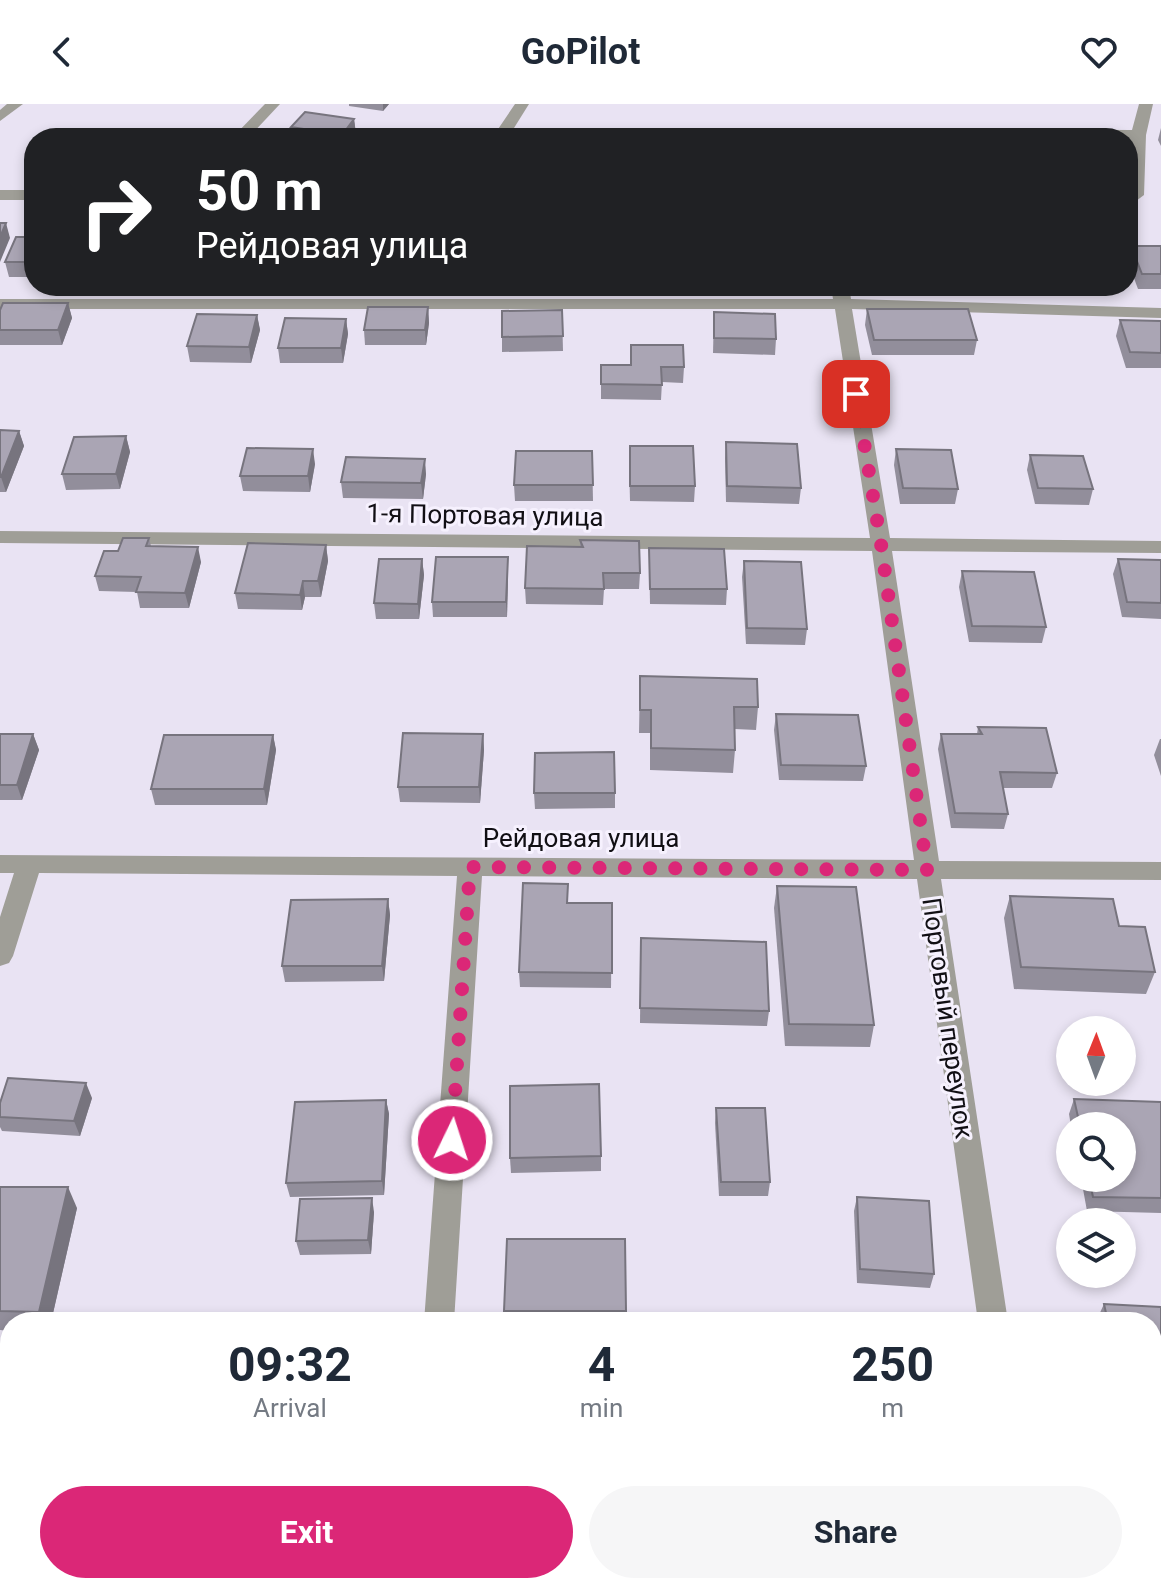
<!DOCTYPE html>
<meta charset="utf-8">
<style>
body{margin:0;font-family:Roboto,sans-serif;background:#f6f6f7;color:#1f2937;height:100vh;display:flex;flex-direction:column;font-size:30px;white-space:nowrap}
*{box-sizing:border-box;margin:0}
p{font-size:26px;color:#747a83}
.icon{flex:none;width:44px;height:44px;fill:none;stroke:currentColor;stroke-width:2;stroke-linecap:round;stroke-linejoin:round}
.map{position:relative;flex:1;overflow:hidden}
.sheet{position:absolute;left:0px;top:1208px;width:1162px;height:282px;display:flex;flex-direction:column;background:#fff;border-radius:32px 32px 0 0;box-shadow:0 4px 12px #0003}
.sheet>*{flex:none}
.hud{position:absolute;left:24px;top:24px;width:1114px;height:168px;border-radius:32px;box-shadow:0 4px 12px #0003;background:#202124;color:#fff;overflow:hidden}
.needle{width:52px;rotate:1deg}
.buttons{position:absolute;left:1056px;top:912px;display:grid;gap:16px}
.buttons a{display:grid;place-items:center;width:80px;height:80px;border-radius:50%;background:#fff;box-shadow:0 4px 12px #0003;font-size:40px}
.pin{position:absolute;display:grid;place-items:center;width:68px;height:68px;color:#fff;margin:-34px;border-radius:16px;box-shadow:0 4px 12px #0006}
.me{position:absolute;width:88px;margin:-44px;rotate:4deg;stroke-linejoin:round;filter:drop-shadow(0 0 6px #0008)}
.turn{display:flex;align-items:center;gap:28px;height:168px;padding:0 40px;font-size:36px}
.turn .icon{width:104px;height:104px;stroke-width:2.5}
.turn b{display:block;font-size:56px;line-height:68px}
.eta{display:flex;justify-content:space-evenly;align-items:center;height:136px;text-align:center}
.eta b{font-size:48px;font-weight:700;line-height:56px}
.cta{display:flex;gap:16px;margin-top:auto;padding:16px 40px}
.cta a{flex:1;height:92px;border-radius:48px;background:#db2777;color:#fff;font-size:32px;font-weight:700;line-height:92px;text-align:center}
.cta a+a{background:#f6f6f7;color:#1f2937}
header{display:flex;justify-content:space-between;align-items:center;height:104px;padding:0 40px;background:#fff;font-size:36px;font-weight:700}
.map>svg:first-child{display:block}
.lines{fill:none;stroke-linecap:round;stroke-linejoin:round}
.minor{fill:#9f9e97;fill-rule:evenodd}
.wall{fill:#928e9b}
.shaded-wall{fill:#77747e}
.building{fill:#aaa5b4;stroke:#77747e;stroke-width:2}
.route{stroke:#db2777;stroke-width:14;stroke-dasharray:0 25.2}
.labels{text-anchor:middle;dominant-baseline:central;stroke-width:6;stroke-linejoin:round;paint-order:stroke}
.street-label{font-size:26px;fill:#110f14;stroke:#f6f1fe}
</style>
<header><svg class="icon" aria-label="back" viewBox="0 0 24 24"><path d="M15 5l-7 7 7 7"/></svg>GoPilot<svg class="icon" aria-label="heart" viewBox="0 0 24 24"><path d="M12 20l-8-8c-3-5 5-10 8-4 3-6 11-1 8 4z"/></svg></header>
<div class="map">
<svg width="1161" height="1489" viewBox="0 0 1161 1489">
<rect width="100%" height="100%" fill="#e9e3f3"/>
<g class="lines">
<g class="minor">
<path d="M7 0H23L0 17V6Z"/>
<path d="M265 0H280L248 34H232Z"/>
<path d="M515 0H529L514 24 1132 26 1139 0H1153L1146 31 1144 91 1128 103V34H492Z"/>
<rect x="0" y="86" width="34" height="10"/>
<path d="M831 182H849L851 195 1161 204V214L852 205 890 434 1161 437V449L892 447 939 757 1161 758V776L941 775 1008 1218H978L917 775 482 772 454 1218H424L457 772 39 769 13 852 9 859 0 862V813L14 769H0V751L914 756 872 447 0 439V427L870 434 835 205H0V195H833Z"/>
<path d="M405 1480H439L438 1489H404Z"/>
<path d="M1014 1480H1048L1049 1489H1015Z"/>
</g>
</g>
<g class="wall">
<path d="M349 0H389L383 7 349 2Z"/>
<path d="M354 15 356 30 352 34H292L291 23Z"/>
<path d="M1161 24V42L1158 36Z"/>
<path d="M34 124V173H9L5 158 30 133Z"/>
<path d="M1131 142H1161V185H1138L1128 158Z"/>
<path d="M68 199 72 214 62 241H0V206Z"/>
<path d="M428 203 429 219 426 241H365L364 226Z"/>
<path d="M867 205 977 236 974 251H872L865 221Z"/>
<path d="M562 206 563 247 502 248V233Z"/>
<path d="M714 208 776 235 775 251 713 249Z"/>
<path d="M257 211 260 226 251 259 190 258 187 242Z"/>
<path d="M346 215 348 230 343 259H280L278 244Z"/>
<path d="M1120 216 1161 217V264H1126L1116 232Z"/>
<path d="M601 261 684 263 683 279 662 278 661 296 601 295Z"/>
<path d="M0 326 19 327 24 342 6 388H0Z"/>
<path d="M126 332 130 348 120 385 66 386 62 370Z"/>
<path d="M726 338 801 384 799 400 726 398 725 354Z"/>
<path d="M896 345 958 385 955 400H900L894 361Z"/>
<path d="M592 347 593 397H515L514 381Z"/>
<path d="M1030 351 1093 385 1089 401 1035 400 1027 366Z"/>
<path d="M629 357 695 382 694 398 630 397Z"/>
<path d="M315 360 310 388 243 387 240 372Z"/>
<path d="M426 370 423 395 343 394 341 378Z"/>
<path d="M149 434 151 442 201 458 189 504H140L137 488 99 487 95 472 118 447Z"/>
<path d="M580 436 640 469 639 485H604L603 501 526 500 525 484 580 443Z"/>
<path d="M326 441 328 457 321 493H305L302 506 238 505 235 489Z"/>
<path d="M649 444 727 485 726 501 650 500Z"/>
<path d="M422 455 424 471 419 515H376L374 499Z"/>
<path d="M1118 455 1161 456V515L1122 513 1113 470Z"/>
<path d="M744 457 807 525 805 541 746 540 742 473Z"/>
<path d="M962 467 1046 523 1042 539 969 538 959 483Z"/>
<path d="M508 469 507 513H433L432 498Z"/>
<path d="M640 572 758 603 756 626 735 625V646L733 669 650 666V629H639Z"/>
<path d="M776 610 866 662 863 677 779 676 774 626Z"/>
<path d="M978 623 1057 669 1052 684H1003L1008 710 1004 725 951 724 938 645 941 630H977Z"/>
<path d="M0 630H33L39 646 22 696H0Z"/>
<path d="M483 630 484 646 480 699 400 698 398 683Z"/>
<path d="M273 631 276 646 267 701H155L151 685Z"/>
<path d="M1160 635H1161V672L1154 651Z"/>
<path d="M534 689H615V704L535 705Z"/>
<path d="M777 782 874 921 870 943 785 942 774 804Z"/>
<path d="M1010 792 1155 868 1146 890 1014 885 1004 814Z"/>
<path d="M388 795 390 811 384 877 285 878 282 862Z"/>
<path d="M612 799 611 884 520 883 519 868Z"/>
<path d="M641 834 769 907 767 922 640 919Z"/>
<path d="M92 994 80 1032 2 1027 0 1023V999Z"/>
<path d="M1074 995 1161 998V1109L1087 1107 1081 1074H1122V1022H1071L1069 1010Z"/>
<path d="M386 996 389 1010 384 1091 290 1093 286 1079Z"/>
<path d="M716 1004 770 1078 768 1092H719L715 1019Z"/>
<path d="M601 1052V1067L511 1069 510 1054Z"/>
<path d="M0 1083 77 1104 51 1218H10V1227L0 1226Z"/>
<path d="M857 1093 934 1170 930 1184 857 1179 854 1107Z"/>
<path d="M374 1108 371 1150 300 1151 296 1137Z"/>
<path d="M1104 1200 1161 1203V1291H1152V1218H1099L1098 1213Z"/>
<path d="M504 1207H626L625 1218H505Z"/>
<rect x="0" y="1242" width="10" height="185"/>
<path d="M1161 1359V1489H1156L1152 1472V1376H1160L1157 1365Z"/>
<rect x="513" y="1480" width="83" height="9"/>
</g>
<g class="shaded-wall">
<path d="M383 0H389L383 7Z"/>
<path d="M354 15 356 30 352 34H342V31Z"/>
<path d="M6 119 10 134 0 158V133Z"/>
<path d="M68 199 72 214 62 241 58 226Z"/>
<path d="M428 203 429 219 426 241 425 226Z"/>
<path d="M257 211 260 226 251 259 249 243Z"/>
<path d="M346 215 348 230 343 259 341 244Z"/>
<path d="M19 327 24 342 6 388 1 373Z"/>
<path d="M126 332 130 348 120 385 116 370Z"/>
<path d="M313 345 315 360 310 388 308 372Z"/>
<path d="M425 355 426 370 423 395 421 379Z"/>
<path d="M326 441 328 457 321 493 318 477Z"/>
<path d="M198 443 201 458 189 504 185 489Z"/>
<path d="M508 453V469L507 513 506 498Z"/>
<path d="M422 455 424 471 419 515 418 500Z"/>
<path d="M303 477 305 493 302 506 300 491Z"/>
<path d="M33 630 39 646 22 696 17 681Z"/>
<path d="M483 630 484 646 480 699 479 683Z"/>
<path d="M273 631 276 646 267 701 264 685Z"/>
<path d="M388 795 390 811 384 877 382 862Z"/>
<path d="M86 979 92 994 80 1032 74 1017Z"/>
<path d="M386 996 389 1010 384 1091 382 1077Z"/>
<path d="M68 1083 77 1104 51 1218H44L39 1208Z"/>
<path d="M372 1094 374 1108 371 1150 368 1136Z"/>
<path d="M237 1480H244L242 1489H236Z"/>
</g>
<g class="building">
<path d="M305 8 354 15 342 31 291 23Z"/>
<path d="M0 119H6L0 133Z"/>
<path d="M34 124V158H5L16 133H30Z"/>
<path d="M1131 142H1161V170H1142Z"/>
<path d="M3 199H68L58 226H0V206Z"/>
<path d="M368 203H428L425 226H364Z"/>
<path d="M867 205H968L977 236H874Z"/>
<path d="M562 206 563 232 502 233V207Z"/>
<path d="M714 208 775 210 776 235 714 234Z"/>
<path d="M197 210 257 211 249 243 187 242Z"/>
<path d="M285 214 346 215 341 244H278Z"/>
<path d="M1120 216 1161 217V249L1130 248Z"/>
<path d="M631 241H683L684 263H661L662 281 601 280V261H631Z"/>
<path d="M0 326 19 327 1 373H0Z"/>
<path d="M126 332 116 370H62L74 333Z"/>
<path d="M726 338 797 340 801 384 727 382Z"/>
<path d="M630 342H693L695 382H630Z"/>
<path d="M247 344 313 345 308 372H240Z"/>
<path d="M896 345 951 346 958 385 903 384Z"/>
<path d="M516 347H592L593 381H514Z"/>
<path d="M1030 351 1083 352 1093 385 1038 384Z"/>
<path d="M346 353 425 355 421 379 341 378Z"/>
<path d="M123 434H149L146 442 198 443 185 489 136 488 141 473 95 472 104 447H118Z"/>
<path d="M580 436 639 437 640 469H603L604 485 525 484 527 442 583 443Z"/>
<path d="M248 439 326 441 318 477H303L300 491 235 489Z"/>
<path d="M649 444 724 445 727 485H650Z"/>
<path d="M436 453H508L506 498H432Z"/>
<path d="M379 455H422L418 500 374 499Z"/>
<path d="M1118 455 1161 456V499L1127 498Z"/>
<path d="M744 457 801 458 807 525 747 524Z"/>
<path d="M962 467 1034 468 1046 523 972 522Z"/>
<path d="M640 572 757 575 758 603H734L735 646 651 644V606H640Z"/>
<path d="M776 610 858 611 866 662 781 661Z"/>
<path d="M978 623 1046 624 1057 669 1000 668 1008 710 955 709 941 630H982Z"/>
<path d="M403 629 483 630 479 683H398Z"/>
<path d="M0 630H33L17 681H0Z"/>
<path d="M164 631H273L264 685H151Z"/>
<path d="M614 648 615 689H534L535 649Z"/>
<path d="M523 779 568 780 567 799H612V869L519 868Z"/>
<path d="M777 782 856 783 874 921 789 920Z"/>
<path d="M1010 792 1113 795 1119 822 1145 823 1155 868 1021 863Z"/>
<path d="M388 795 382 862H282L291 796Z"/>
<path d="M641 834 766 838 769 907 640 904Z"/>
<path d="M8 974 86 979 74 1017 0 1013V999Z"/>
<path d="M599 980 601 1052 510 1054V982Z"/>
<path d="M1074 995 1161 998V1094L1093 1093 1089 1074H1122V1022H1080Z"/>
<path d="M386 996 382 1077 286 1079 295 998Z"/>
<path d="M716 1004H765L770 1078H721Z"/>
<path d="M0 1083H68L39 1208 0 1207Z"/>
<path d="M857 1093 929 1097 934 1170 860 1165Z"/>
<path d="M372 1094 368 1136 296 1137 300 1095Z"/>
<path d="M507 1135H625L626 1207H504Z"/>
<path d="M1104 1200 1161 1203V1278L1152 1277V1218H1108Z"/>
<path d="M832 1214 933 1218H832Z"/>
<path d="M0 1242H10V1411L0 1410Z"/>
<path d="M1152 1376H1161V1466L1152 1429Z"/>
<path d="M124 1480H237L236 1489H122Z"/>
</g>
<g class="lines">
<path class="route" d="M452 1036 470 763 927 766 881 440 856 290"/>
</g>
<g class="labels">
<g class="street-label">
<text transform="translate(485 411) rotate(1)">1-я Портовая улица</text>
<text x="581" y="734">Рейдовая улица</text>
<text transform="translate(948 914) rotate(82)">Портовый переулок</text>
</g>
</g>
</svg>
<div class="buttons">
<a><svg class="needle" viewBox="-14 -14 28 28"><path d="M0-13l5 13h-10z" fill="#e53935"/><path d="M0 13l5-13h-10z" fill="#747a83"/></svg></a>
<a><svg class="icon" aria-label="search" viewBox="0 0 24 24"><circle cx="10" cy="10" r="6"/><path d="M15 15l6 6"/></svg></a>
<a><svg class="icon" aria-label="layers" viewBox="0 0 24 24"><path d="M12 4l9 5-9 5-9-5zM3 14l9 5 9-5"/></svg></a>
</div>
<div class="pin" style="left:856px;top:290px;background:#d93025"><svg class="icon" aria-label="arrive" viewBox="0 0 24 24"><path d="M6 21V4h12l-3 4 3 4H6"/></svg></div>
<svg class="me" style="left:452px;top:1036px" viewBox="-20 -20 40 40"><circle r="17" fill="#db2777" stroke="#fff" stroke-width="3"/><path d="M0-11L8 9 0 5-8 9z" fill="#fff"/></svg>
<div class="hud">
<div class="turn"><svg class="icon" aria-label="right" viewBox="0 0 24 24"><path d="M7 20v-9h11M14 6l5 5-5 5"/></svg><div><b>50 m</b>Рейдовая улица</div></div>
</div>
<section class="sheet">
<div class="eta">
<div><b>09:32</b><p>Arrival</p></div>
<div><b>4</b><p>min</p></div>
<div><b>250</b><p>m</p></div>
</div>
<div class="cta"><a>Exit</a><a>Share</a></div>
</section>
</div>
